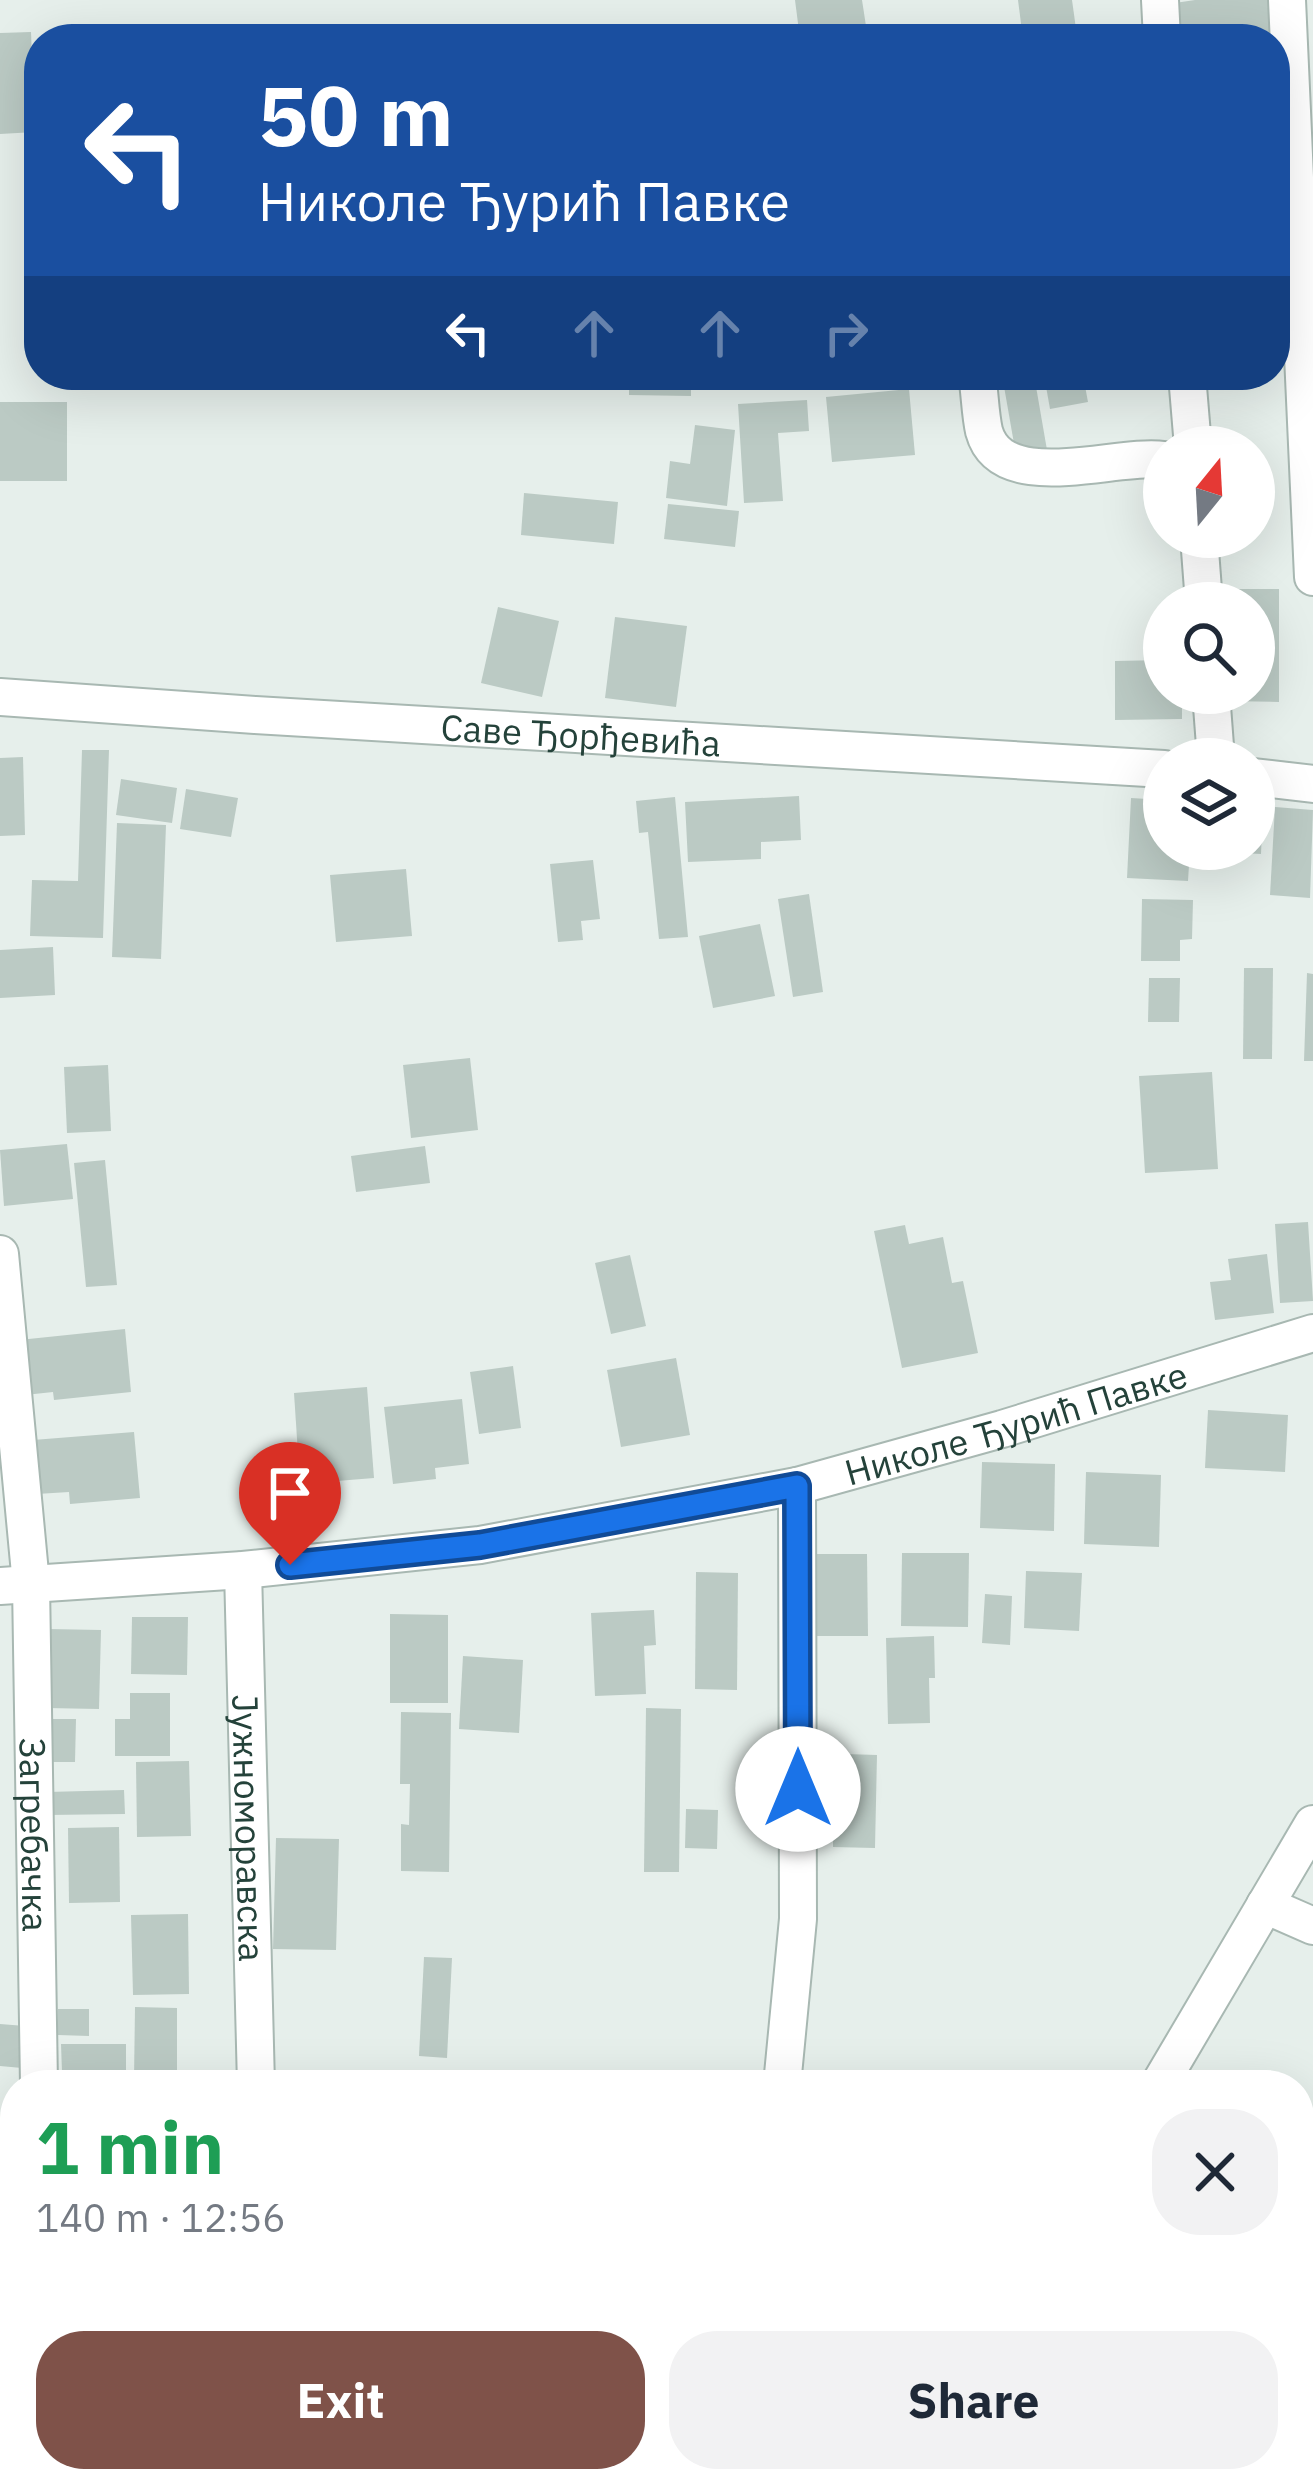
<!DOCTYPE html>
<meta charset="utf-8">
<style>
body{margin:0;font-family:"IBM Plex Sans",sans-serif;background:#f2f2f3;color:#1f2937;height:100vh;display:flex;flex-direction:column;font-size:45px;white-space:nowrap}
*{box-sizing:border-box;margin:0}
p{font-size:39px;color:#747a83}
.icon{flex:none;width:66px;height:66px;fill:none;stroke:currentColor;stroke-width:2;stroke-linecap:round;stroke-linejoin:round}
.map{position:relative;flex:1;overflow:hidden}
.panel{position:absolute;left:0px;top:2070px;width:1314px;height:423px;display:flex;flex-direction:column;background:#fff;border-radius:48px 48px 0 0;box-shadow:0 12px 48px #0002}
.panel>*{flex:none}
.banner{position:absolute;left:24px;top:24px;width:1266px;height:366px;border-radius:48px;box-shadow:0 12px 48px #0002;background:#1a4fa0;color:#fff;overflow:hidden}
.needle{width:78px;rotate:18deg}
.controls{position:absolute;left:1143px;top:426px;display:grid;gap:24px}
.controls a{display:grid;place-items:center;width:132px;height:132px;border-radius:50%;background:#fff;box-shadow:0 12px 48px #0002;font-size:60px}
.pin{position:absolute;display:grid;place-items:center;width:102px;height:102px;color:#fff;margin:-123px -51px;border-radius:50% 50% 50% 0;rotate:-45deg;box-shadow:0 0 12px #0007}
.pin .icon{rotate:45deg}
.me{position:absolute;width:132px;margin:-66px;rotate:0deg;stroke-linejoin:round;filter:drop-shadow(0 0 9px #0008)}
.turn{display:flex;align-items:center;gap:42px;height:252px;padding:0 36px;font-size:54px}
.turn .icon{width:156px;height:156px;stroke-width:2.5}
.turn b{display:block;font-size:84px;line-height:102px}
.lanes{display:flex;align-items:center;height:114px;padding:0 36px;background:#0003;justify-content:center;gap:60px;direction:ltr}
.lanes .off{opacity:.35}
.round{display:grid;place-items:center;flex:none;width:126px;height:126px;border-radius:48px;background:#f2f2f3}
.head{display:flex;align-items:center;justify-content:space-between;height:204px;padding:0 36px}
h1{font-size:72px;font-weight:700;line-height:90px;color:#1e9e55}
.primary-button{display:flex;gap:24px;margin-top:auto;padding:24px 36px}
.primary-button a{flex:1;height:138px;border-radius:48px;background:#7f5249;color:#fff;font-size:48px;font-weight:700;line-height:138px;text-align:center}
.primary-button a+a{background:#f2f2f3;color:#1f2937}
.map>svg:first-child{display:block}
.building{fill:#bbcac4}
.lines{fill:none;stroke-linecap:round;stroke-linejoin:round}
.street-casing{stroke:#a8b8b2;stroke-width:40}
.path{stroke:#86b3a5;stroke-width:8;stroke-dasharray:6 9;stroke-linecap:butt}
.street{stroke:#fff;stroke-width:36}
.route-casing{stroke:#114b97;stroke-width:30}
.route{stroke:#1a73e8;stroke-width:21}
.labels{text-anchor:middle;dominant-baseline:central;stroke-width:9;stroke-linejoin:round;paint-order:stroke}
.street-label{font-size:36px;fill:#24423a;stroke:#f7fbf9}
</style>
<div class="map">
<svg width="1313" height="2492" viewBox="0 0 1313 2492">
<rect width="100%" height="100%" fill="#e6efeb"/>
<g class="building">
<path d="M795 0H862L868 39H800Z"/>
<path d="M1018 0H1072L1077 36 1023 39Z"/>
<path d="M1195 0H1274L1279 35 1251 39H1173L1168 4Z"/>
<path d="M31 32 35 132 0 134V33Z"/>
<path d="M1283 253 1289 322 1275 323V254Z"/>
<path d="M629 375H691V396L629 395Z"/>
<path d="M1002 375H1034L1047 450 1016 455Z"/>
<path d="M1044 375H1083L1088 402 1050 409Z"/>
<path d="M909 389 915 455 832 462 826 397Z"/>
<path d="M807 400 809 431 778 433 783 501 744 503 738 404Z"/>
<rect x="0" y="402" width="67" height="79"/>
<path d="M695 425 735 430 727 506 666 498 670 461 690 464Z"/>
<path d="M524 493 618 502 614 544 521 535Z"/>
<path d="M668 504 739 511 735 547 664 539Z"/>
<path d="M1226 589H1279V702L1226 701V693H1254V603H1226Z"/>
<path d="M498 607 559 621 542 697 481 683Z"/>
<path d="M615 617 687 626 676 707 605 698Z"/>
<path d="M1164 660V693H1182V719L1115 720V661Z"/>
<path d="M82 750H109L103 938 30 936 32 880 78 881Z"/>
<path d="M23 757 25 835 0 836V758Z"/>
<path d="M121 779 177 788 172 823 116 815Z"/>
<path d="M186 789 238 798 231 837 180 829Z"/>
<path d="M799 796 801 840 761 842V859L688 862 685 802Z"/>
<path d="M675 797 688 937 659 939 648 832 639 833 636 801Z"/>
<path d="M1131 798 1164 800V849H1190L1188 881 1127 878Z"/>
<path d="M1254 805H1263L1261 854 1242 853V849H1254Z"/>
<path d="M1275 807 1313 810 1310 898 1270 895Z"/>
<path d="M117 823 166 825 161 959 112 957Z"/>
<path d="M593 860 600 919 581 921 583 940 558 942 550 864Z"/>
<path d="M406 869 412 936 336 942 330 875Z"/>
<path d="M809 894 823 992 793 997 778 899Z"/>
<path d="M1142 899 1193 900 1192 939 1180 940V961H1141Z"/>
<path d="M760 924 775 996 713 1008 699 936Z"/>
<path d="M53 947 55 995 0 998V950Z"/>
<path d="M1244 968H1273L1272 1059H1243Z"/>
<path d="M1307 973 1313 974V1061H1304Z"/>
<path d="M1149 978H1180L1179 1022H1148Z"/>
<path d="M470 1058 478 1130 411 1138 403 1065Z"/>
<path d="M108 1065 111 1131 67 1133 64 1067Z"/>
<path d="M1212 1072 1218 1169 1145 1173 1139 1076Z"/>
<path d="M67 1144 73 1199 4 1206 0 1150Z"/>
<path d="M425 1146 430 1183 356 1192 351 1156Z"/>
<path d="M105 1160 117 1285 86 1287 74 1163Z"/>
<path d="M1308 1222 1313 1301 1280 1303 1275 1224Z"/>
<path d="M905 1225 909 1244 943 1237 952 1283 963 1281 978 1353 902 1368 874 1231Z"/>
<path d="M1267 1254 1274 1313 1215 1320 1210 1282 1231 1280 1228 1259Z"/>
<path d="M630 1255 646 1326 611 1334 595 1263Z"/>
<path d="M125 1329 131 1392 54 1400 53 1392 25 1395 19 1340Z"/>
<path d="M676 1358 690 1435 621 1447 607 1370Z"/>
<path d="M513 1366 521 1428 479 1434 470 1372Z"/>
<path d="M367 1387 374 1478 300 1484 294 1393Z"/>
<path d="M462 1399 469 1464 435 1468 436 1479 393 1484 384 1407Z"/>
<path d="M1208 1410 1288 1415 1285 1472 1205 1468Z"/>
<path d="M134 1432 140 1498 70 1504 69 1492 37 1494 33 1440Z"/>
<path d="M982 1462 1055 1464 1054 1531 980 1528Z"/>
<path d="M1086 1472 1161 1475 1159 1547 1084 1544Z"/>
<path d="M902 1553H969L968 1627 901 1626Z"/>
<path d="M813 1554H867L868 1636H813Z"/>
<path d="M1026 1571 1082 1573 1079 1631 1024 1628Z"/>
<path d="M696 1572 738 1573 737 1690 695 1689Z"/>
<path d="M985 1594 1012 1596 1010 1645 982 1643Z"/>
<path d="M654 1610 656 1645 644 1646 646 1694 595 1696 591 1613Z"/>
<path d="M390 1614 448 1615V1703H390Z"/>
<path d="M132 1617H188L187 1675 131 1674Z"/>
<path d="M48 1629 101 1630 99 1709 46 1708Z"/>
<path d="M934 1636 935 1678H929L930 1723 888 1724 886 1638Z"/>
<path d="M463 1656 523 1660 519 1733 459 1729Z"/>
<path d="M130 1693H170V1756H115V1719H130Z"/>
<path d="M646 1708 681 1709 679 1872H644Z"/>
<path d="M401 1712 451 1713 449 1872 401 1871V1824L409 1825 410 1784H400Z"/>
<path d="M47 1719H76L75 1762H46Z"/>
<path d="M814 1753 877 1755 875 1848 833 1847V1814L813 1813Z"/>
<path d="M189 1761 191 1836 137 1837 136 1762Z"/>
<path d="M124 1790 125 1814 48 1815 47 1792Z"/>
<path d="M686 1809 718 1810 717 1849 685 1848Z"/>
<path d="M119 1827 120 1902 69 1903 68 1828Z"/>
<path d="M276 1838 339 1839 336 1950 273 1949Z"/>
<path d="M188 1914 189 1994 133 1995 131 1915Z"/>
<path d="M424 1957 452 1958 447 2058 419 2056Z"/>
<path d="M135 2007 177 2008V2081L134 2080Z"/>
<path d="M58 2009H89V2036L58 2035Z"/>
<path d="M0 2024 25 2026 22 2068 0 2066Z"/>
<path d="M61 2044H126V2083H91V2072H62Z"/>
<path d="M0 2153 15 2154V2183L0 2182Z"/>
<path d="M0 2233 15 2234V2284L0 2283Z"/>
<path d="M0 2292 15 2293V2359H0Z"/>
<path d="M310 2478H365V2492H309Z"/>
<path d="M642 2478H677V2492H641Z"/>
<path d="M818 2478H880L877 2492H816Z"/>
</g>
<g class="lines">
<defs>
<g id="street">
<path d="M1160 0 1162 39"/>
<path d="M1287 0 1313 577"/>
<path d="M977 375C980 393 980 413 984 431 1002 496 1116 453 1164 460"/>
<path d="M1187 375 1193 447"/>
<path d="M1199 537 1204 603"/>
<path d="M1211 693 1216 759"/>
<path id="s1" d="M0 697 255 715 1164 769"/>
<path d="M1254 777 1313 784"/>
<path id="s2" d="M0 1254 31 1584 39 2085"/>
<path id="s3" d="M243 1570 256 2085"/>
<path id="s4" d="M0 1586 243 1570 480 1545 797 1486 1002 1429 1313 1333"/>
<path d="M1265 1905 1313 1926"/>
<path d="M782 2085 798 1919 797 1486"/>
<path d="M1159 2085 1313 1824"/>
</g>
</defs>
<use href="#street" class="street-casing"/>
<path class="path" d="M991 2492 994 2478"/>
<use href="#street" class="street"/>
</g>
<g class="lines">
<defs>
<path id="route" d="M290 1565 480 1545 797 1486 798 1789"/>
</defs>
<use href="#route" class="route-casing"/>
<use href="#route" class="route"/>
</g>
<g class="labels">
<g class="street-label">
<text stroke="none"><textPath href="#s1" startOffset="582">Саве Ђорђевића</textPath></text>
<text stroke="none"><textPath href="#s4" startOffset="1032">Николе Ђурић Павке</textPath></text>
<text stroke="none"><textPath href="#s3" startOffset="258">Јужноморавска</textPath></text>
<text stroke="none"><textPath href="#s2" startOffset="582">Загребачка</textPath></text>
</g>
</g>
</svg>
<div class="controls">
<a><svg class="needle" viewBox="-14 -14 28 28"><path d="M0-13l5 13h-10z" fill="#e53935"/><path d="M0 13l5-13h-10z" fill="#747a83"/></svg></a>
<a><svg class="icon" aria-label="search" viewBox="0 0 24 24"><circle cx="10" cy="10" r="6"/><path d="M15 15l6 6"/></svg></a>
<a><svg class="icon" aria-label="layers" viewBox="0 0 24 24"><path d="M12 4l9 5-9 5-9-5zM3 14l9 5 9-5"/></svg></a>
</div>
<div class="pin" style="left:290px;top:1565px;background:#d93025"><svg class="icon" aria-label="arrive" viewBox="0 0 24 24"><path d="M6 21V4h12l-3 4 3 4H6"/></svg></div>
<svg class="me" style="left:798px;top:1789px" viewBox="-20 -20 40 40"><circle r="19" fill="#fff"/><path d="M0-13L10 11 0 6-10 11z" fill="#1a73e8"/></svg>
<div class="banner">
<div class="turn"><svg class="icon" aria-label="left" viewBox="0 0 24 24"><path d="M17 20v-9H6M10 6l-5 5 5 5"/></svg><div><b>50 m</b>Николе Ђурић Павке</div></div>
<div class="lanes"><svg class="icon" aria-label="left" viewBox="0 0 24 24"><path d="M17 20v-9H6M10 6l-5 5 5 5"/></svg><svg class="icon off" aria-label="ahead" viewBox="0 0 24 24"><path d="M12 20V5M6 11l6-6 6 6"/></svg><svg class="icon off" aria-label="ahead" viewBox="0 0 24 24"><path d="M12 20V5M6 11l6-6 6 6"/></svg><svg class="icon off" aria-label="right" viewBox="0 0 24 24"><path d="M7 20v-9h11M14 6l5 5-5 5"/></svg></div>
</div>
<section class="panel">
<div class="head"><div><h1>1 min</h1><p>140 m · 12:56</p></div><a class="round"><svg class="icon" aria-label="close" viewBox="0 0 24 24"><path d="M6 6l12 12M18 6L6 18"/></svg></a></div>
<div class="primary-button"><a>Exit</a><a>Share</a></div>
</section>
</div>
